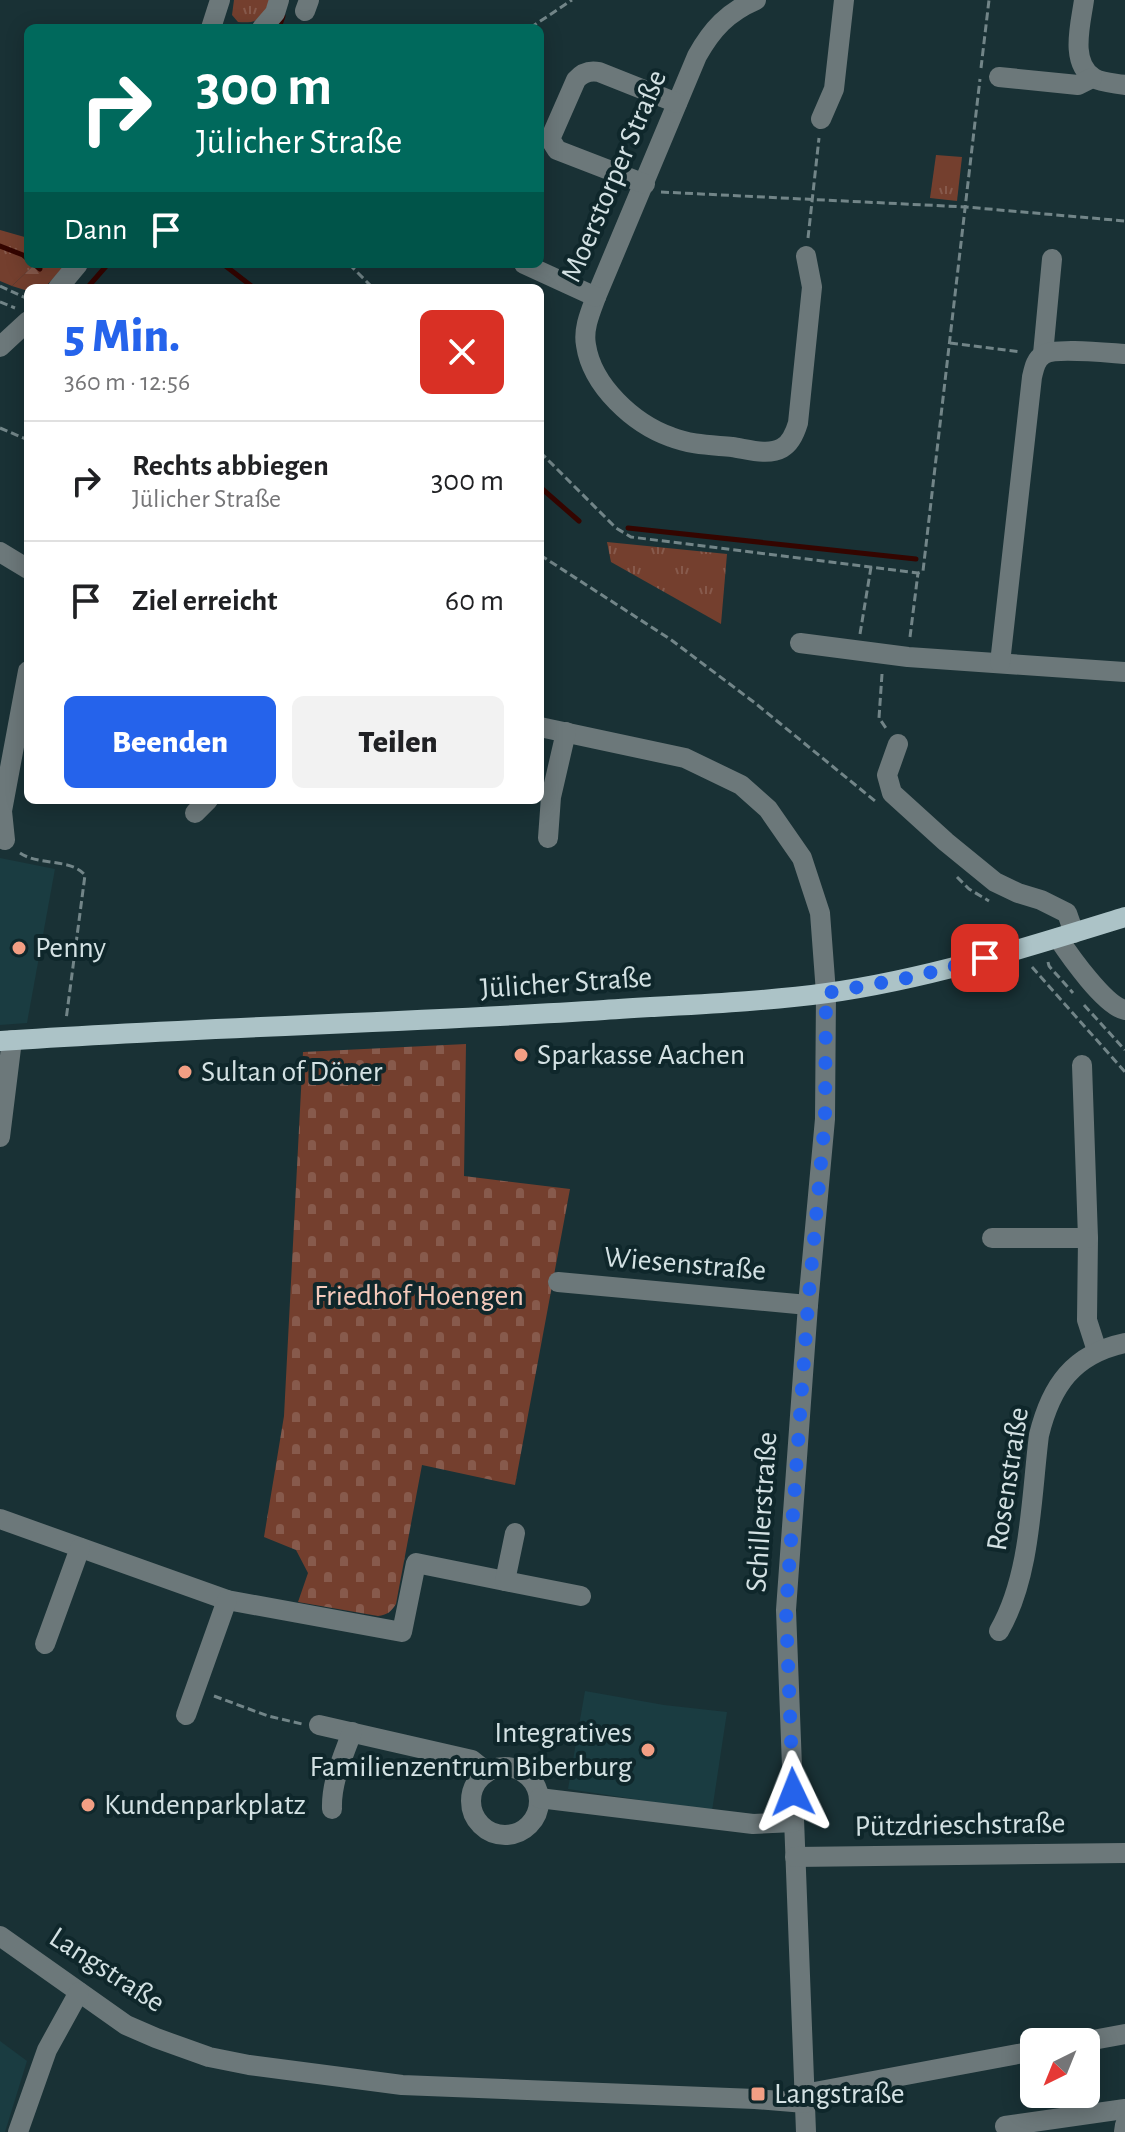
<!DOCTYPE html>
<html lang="de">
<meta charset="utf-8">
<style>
body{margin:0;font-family:"Alegreya Sans",sans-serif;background:#f2f2f2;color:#202124;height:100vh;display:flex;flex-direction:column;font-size:30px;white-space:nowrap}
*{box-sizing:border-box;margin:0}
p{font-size:26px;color:#757577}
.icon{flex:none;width:44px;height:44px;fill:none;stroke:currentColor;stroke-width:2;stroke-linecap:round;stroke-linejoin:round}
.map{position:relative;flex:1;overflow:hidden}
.side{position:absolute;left:24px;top:284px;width:520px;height:520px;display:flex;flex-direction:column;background:#fff;border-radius:12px;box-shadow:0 4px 20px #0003}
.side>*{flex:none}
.banner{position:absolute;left:24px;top:24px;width:520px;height:244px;border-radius:12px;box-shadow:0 4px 20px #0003;background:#00695c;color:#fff;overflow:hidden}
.needle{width:52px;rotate:223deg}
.buttons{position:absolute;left:1020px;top:2028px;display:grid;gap:16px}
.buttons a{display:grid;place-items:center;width:80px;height:80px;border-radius:12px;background:#fff;box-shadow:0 4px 20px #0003;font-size:40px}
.pin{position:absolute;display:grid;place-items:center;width:68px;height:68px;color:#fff;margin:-34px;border-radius:16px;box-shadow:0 4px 12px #0006}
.me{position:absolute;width:88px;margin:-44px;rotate:358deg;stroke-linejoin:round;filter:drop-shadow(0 0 6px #0008)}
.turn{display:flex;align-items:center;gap:28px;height:168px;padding:0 40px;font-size:36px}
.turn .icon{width:104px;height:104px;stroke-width:2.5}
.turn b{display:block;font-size:56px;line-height:68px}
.then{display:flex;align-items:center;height:76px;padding:0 40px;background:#0003;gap:16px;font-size:30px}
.round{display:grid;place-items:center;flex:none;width:84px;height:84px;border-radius:12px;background:#f2f2f2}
.head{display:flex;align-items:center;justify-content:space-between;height:136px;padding:0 40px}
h1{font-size:48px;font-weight:800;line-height:60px;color:#2563eb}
.action{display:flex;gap:16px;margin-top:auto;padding:16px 40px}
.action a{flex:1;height:92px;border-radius:12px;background:#2563eb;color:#fff;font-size:32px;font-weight:800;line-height:92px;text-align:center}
.action a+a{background:#f2f2f2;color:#202124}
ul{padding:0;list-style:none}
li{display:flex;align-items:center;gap:24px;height:120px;padding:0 40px;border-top:2px solid #e0e0e0}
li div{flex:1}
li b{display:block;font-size:30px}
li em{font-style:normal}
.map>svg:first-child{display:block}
.built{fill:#1a3c41}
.grass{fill:url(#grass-tufts)}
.forest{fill:url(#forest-firs)}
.cemetery{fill:url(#cemetery-stones)}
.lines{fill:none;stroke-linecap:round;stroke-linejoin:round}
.stream{stroke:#340500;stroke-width:5}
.path{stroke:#728588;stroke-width:3;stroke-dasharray:8 4;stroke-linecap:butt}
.minor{stroke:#6c787a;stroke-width:20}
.major{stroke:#acc3c7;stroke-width:20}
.route{stroke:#2563eb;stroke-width:14;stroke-dasharray:0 25.2}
.poi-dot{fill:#f39f84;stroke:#0f272b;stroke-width:3}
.labels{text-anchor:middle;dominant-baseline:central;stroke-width:8;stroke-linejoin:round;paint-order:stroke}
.street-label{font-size:30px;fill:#d3e1e3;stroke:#0f272b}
.poi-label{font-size:30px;fill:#d3e1e3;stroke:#0f272b;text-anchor:start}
.park-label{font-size:30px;fill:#f4cabc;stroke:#0f272b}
</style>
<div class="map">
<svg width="1125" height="2132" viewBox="0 0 1125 2132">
<defs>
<pattern id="grass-tufts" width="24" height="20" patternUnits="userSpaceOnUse" patternTransform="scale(2)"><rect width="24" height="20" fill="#743f2e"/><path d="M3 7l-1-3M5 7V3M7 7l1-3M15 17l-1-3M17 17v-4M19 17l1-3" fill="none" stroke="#875a4c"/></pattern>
<pattern id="forest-firs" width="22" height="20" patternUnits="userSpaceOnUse" patternTransform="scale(2)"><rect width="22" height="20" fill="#743f2e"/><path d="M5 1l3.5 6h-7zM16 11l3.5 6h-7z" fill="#875a4c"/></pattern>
<pattern id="cemetery-stones" width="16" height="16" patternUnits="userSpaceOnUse" patternTransform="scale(2)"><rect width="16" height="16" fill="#743f2e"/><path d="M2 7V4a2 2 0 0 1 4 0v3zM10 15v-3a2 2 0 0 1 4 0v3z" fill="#875a4c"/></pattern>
</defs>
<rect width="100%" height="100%" fill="#193135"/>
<g class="built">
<path d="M0 858 55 869 27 1023 0 1025Z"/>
<path d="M585 1691 664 1705 727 1712 712 1811 568 1789Z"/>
<path d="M0 2041 27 2061 5 2132H0Z"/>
</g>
<g class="grass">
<path d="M234 0H271C261 17 260 24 238 22L232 15Z"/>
<path d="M936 155 962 157 957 201 930 198Z"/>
<path d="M0 230 28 238V264H35L12 286 0 281Z"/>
<path d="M607 542 727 554 721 624 611 562Z"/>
</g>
<path class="forest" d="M35 264H67L44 288H28V291L12 286Z"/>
<path class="cemetery" d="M466 1044 464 1176 570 1189 515 1485 422 1465 396 1604C391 1612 387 1615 378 1616L298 1602 308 1573 296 1550 264 1537 284 1416 303 1052Z"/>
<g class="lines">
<g class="stream">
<path d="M279 28 283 16"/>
<path d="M0 246 23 255 28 259"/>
<path d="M34 264 40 269"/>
<path d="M223 264 254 288"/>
<path d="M87 288 108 264"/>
<path d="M540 487 579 521"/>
<path d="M628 528 916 559"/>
</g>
<g class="path">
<path d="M530 28 572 0"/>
<path d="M981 68 989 0"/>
<path d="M661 192 966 207 1125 221"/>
<path d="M808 238 819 138"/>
<path d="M349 264 373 288"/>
<path d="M0 286 28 299"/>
<path d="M0 302 15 308"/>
<path d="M950 343 1021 352"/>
<path d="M0 428 28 440"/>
<path d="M540 452 616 528 631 537 918 573 923 571 980 79"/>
<path d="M540 555 670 639 755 703 875 801"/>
<path d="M860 634 871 567"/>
<path d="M910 637 918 573"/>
<path d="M882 674 879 718 888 731"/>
<path d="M20 853C39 866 70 858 85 875L66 1020"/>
<path d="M957 877 969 889 989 901"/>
<path d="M1048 962 1049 966 1073 993"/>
<path d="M1032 967 1125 1072"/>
<path d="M1084 1005 1125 1050"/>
<path d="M214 1696 268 1716 302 1724"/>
</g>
<g class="minor">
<path d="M756 0C728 12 712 29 697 56L596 297C590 313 583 329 586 345 592 386 634 424 671 437 691 445 712 445 732 447 747 449 768 456 782 448 791 443 795 433 798 423L812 287 806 256"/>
<path d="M1084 0C1081 23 1069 63 1094 78 1102 83 1115 83 1125 85"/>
<path d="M305 11 309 0"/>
<path d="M211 28 220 0"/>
<path d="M262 28 275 13 279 0"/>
<path d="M999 77 1078 85 1092 78"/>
<path d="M821 119 834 89 844 0"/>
<path d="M645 184 557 150 552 142 551 137 576 80C582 73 589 70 599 72L677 103"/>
<path d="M524 264 596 297"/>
<path d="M58 288 78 264"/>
<path d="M0 347 28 321"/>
<path d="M1043 354 1052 259"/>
<path d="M0 552 28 569"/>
<path d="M800 643 908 657 1125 672"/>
<path d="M1000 663 1032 377C1034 369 1035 360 1043 355 1054 347 1109 353 1125 354"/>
<path d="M540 727 685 758 741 785 768 809 802 858 820 913 826 993 825 1119 808 1305 786 1610 806 2132"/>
<path d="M898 744 887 775 892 793 946 842 995 882 1018 893 1041 900 1067 913 1074 933"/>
<path d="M195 813 208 800"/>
<path d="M548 838 551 797 566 732"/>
<path d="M5 840 2 811 28 671"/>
<path d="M1058 938C1070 956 1105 1006 1125 1010"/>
<path d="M1082 1065 1088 1238 1087 1320 1097 1351"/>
<path d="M0 1137 12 1040"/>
<path d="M992 1238H1088"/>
<path d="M558 1282 808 1305"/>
<path d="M0 1519 227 1600 402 1632 416 1563 505 1581"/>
<path d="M515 1533 505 1581 581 1596"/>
<path d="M999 1631C1031 1576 1031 1498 1039 1435 1051 1386 1073 1354 1125 1343"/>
<path d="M45 1644 80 1548"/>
<path d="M186 1715 227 1600"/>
<path d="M319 1725 472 1760 487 1772"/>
<circle cx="505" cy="1801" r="34"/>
<path d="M539 1798 753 1824 794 1822"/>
<path d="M332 1809C331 1782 343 1757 352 1732"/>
<path d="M795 1857 1125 1853"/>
<path d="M0 1936 126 2025 156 2038 209 2057 249 2065 402 2085 755 2099 805 2103"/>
<path d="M1082 2042 1125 2034"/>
<path d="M804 2094 1034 2051"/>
<path d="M1005 2126 1125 2109"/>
<path d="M18 2132 47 2050 79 1992"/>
<path d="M1124 2132 1125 2125"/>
</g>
<path class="major" d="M0 1041C201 1027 403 1023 604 1010 678 1005 753 1003 827 993 928 979 1028 947 1125 917"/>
</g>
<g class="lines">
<path class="route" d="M793 1792 786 1610 808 1305 825 1119 826 993 913 977 985 958"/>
</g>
<g class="poi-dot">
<circle cx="19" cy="948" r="8"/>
<circle cx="521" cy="1055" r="8"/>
<circle cx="185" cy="1072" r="8"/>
<circle cx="648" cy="1750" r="8"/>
<circle cx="88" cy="1805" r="8"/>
<rect x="750" y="2086" width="16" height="16" rx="4"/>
</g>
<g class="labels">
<g class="street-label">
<text transform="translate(614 176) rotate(-67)">Moerstorper Straße</text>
<text transform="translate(566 983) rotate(-4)">Jülicher Straße</text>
<text transform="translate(685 1264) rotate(5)">Wiesenstraße</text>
<text transform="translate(1008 1479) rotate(-81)">Rosenstraße</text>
<text transform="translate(762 1512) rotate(-86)">Schillerstraße</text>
<text transform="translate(960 1825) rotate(-1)">Pützdrieschstraße</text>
<text transform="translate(107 1970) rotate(33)">Langstraße</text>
</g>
<g class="poi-label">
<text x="35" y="948">Penny</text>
<text x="537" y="1055">Sparkasse Aachen</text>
<text x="201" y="1072">Sultan of Döner</text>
<text x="632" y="1733" text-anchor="end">Integratives<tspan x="632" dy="34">Familienzentrum Biberburg</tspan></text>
<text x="104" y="1805">Kundenparkplatz</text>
<text x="774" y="2094">Langstraße</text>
</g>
<g class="park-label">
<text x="419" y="1296">Friedhof Hoengen</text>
</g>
</g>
</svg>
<div class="buttons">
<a><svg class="needle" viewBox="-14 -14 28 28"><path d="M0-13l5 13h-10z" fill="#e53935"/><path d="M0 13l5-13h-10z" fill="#757577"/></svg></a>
</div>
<div class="pin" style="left:985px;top:958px;background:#d93025"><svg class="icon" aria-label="arrive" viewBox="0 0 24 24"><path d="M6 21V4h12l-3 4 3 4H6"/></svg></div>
<svg class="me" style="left:793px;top:1792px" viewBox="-20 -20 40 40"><path d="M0-17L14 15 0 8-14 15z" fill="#2563eb" stroke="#fff" stroke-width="4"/></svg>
<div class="banner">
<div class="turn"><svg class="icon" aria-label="right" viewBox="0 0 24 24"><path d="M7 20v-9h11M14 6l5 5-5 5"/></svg><div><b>300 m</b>Jülicher Straße</div></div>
<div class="then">Dann<svg class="icon" aria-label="arrive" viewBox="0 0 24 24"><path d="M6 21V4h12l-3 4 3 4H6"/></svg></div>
</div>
<section class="side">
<div class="head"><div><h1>5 Min.</h1><p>360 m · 12:56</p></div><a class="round" style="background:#d93025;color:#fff"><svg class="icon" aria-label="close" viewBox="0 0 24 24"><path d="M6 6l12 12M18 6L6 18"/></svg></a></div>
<ul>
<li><svg class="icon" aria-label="right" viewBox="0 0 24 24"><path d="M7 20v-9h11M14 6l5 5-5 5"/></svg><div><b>Rechts abbiegen</b><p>Jülicher Straße</p></div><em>300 m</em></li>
<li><svg class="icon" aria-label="arrive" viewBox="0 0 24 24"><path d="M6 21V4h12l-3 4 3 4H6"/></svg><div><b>Ziel erreicht</b></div><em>60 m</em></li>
</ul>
<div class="action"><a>Beenden</a><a>Teilen</a></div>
</section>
</div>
